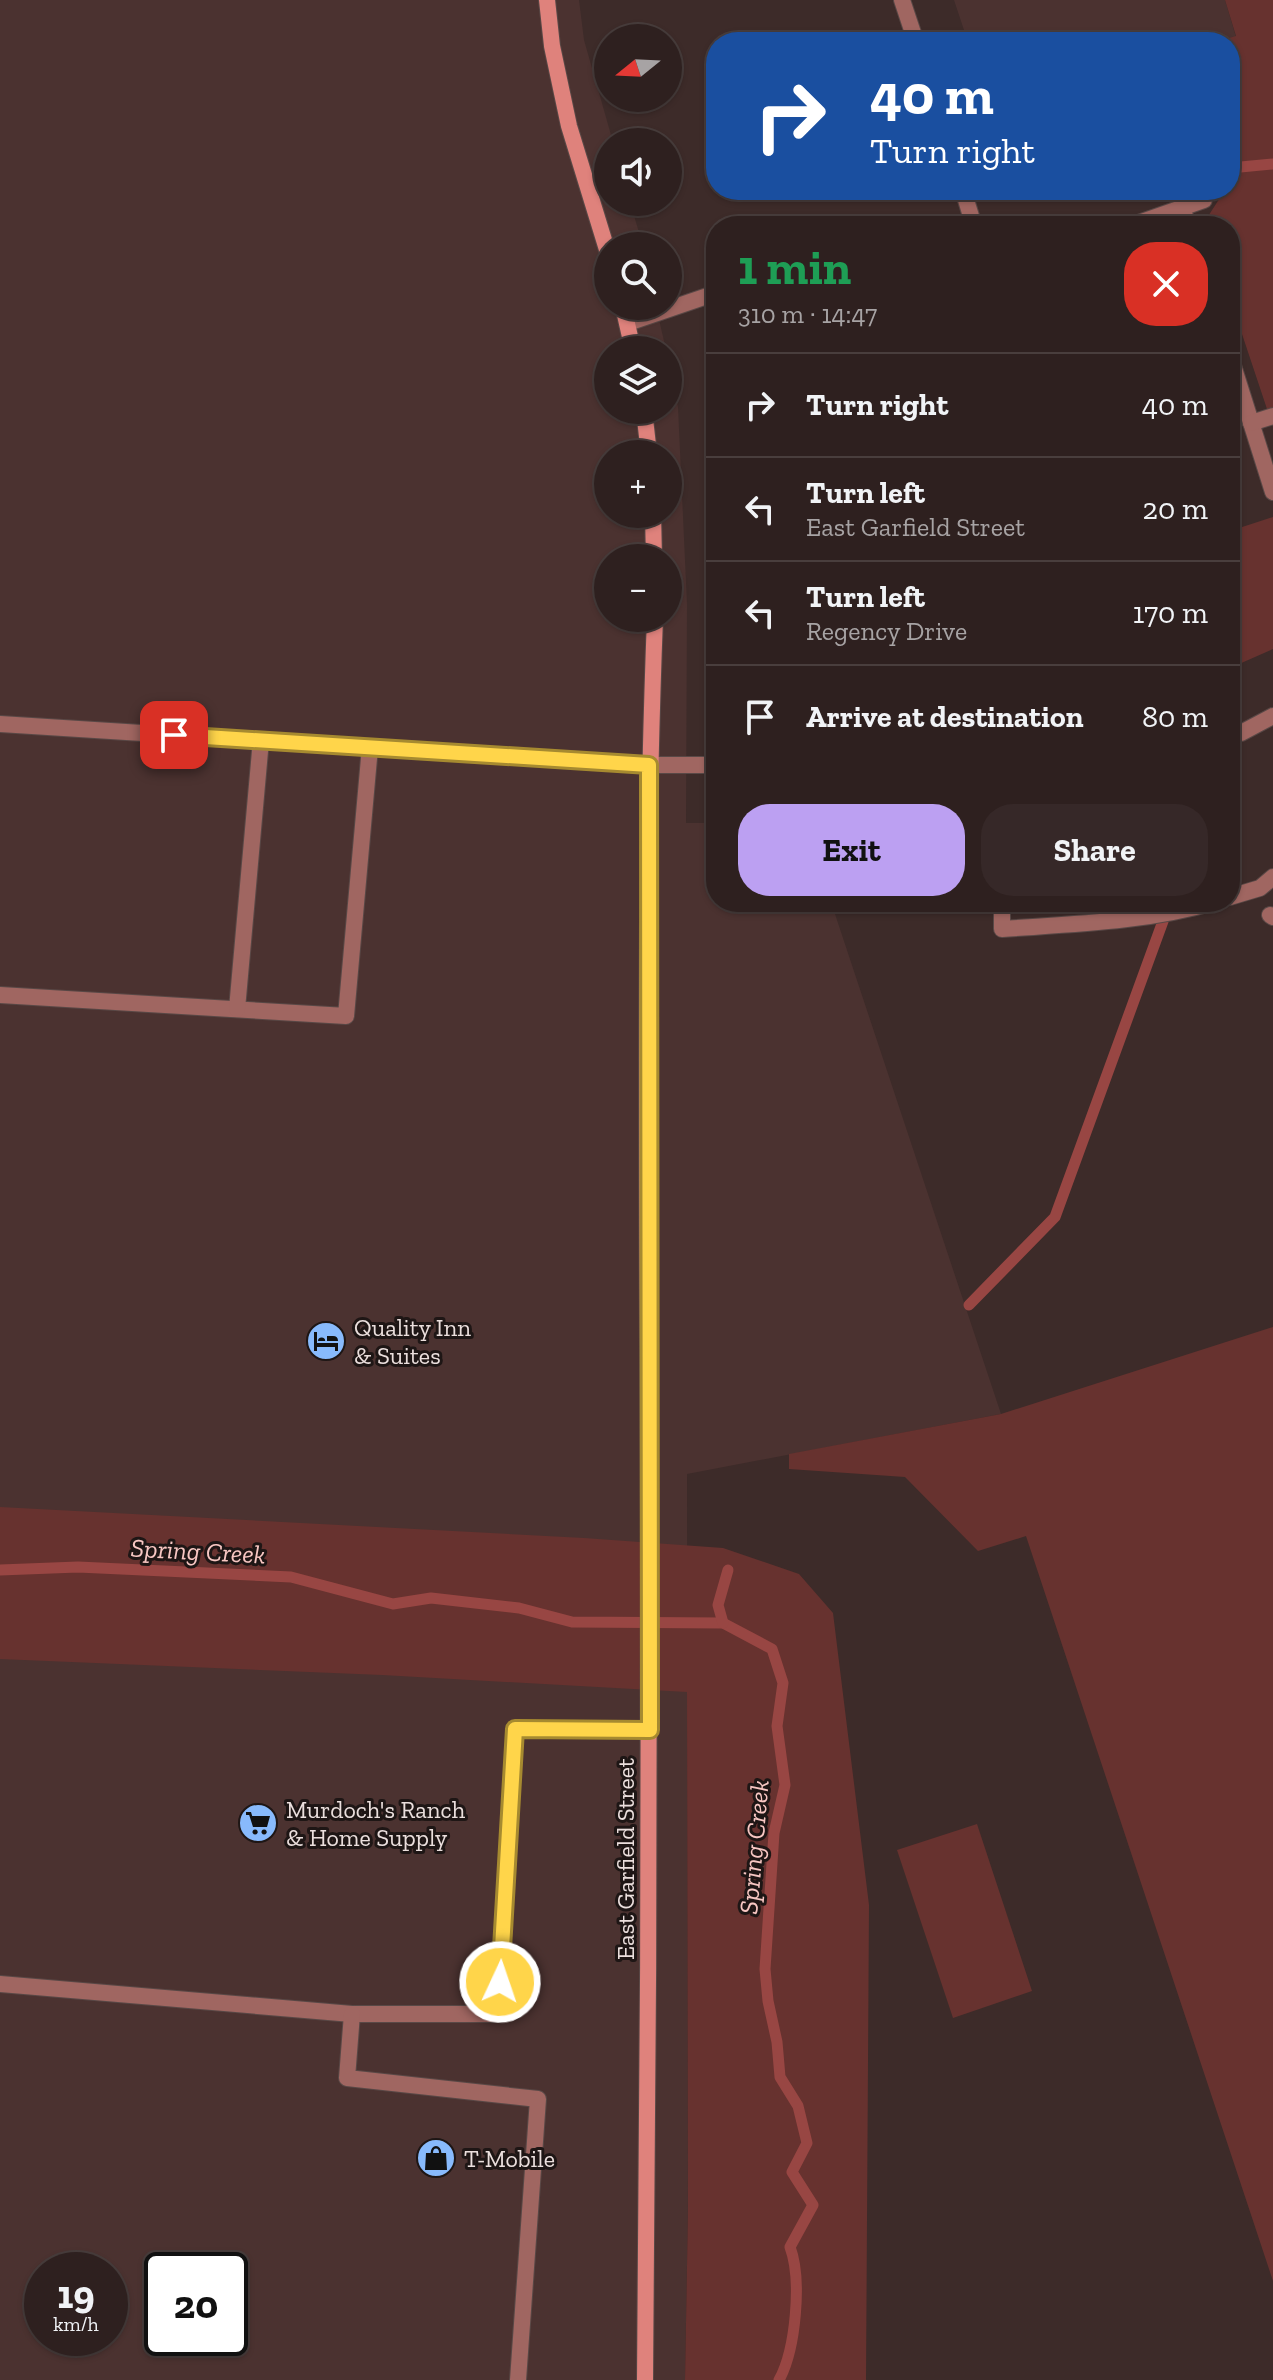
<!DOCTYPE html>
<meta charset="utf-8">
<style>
body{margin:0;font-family:"Zilla Slab",serif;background:#362828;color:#f1f3f6;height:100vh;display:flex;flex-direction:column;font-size:30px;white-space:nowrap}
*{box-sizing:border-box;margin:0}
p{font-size:26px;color:#a7a3a4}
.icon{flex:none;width:44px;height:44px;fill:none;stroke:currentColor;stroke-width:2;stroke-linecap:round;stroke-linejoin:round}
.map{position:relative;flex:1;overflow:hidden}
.panel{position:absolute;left:706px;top:216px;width:534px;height:696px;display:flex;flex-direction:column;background:#2e201f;border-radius:32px;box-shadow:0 2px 6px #0004,0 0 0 2px #493e3d}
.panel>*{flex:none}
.banner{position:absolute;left:706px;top:32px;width:534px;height:168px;border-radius:32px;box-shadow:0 2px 6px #0004,0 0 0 2px #493e3d;background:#1a4fa0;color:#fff;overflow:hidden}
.needle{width:52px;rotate:252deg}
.controls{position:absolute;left:594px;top:24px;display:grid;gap:16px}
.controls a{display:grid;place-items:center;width:88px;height:88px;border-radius:50%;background:#2e201f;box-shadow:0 2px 6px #0004,0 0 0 2px #493e3d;font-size:40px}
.speed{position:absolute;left:24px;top:2252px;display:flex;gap:16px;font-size:40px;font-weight:700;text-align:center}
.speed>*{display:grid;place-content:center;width:104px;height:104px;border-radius:50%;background:#2e201f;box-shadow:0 2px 6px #0004,0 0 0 2px #493e3d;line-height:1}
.speed small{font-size:20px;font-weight:400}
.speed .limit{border:4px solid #111;border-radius:12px;background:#fff;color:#111}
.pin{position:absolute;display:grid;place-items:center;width:68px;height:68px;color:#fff;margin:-34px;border-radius:16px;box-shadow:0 4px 12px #0006}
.me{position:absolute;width:88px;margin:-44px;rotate:3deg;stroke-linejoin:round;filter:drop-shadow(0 0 6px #0008)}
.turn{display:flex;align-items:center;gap:28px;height:168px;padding:0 32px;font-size:36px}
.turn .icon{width:104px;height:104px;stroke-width:2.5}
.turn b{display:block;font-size:56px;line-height:68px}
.round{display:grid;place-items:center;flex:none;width:84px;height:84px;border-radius:32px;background:#362828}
.head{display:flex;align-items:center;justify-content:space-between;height:136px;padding:0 32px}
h1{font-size:48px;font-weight:700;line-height:60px;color:#1e9e55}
.button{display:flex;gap:16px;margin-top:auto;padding:16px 32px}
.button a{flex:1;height:92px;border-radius:32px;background:#bca0f2;color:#111;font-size:32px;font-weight:700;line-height:92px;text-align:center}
.button a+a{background:#362828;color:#f1f3f6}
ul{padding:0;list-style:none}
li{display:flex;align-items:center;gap:24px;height:104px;padding:0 32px;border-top:2px solid #493e3d}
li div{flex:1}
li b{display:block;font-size:30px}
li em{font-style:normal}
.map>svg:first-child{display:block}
.built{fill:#4b3230;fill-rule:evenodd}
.green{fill:#67322f}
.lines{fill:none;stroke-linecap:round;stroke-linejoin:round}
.stream{stroke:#984643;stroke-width:11}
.lane-casing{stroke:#594846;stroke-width:18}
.street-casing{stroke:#594846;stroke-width:18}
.secondary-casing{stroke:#594846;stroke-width:18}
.lane{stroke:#a06661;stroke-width:16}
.street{stroke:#a06661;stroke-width:16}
.secondary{stroke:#df827c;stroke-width:16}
.route-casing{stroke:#a68a30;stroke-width:20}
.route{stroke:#ffd54a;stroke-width:14}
.labels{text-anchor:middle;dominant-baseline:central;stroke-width:6;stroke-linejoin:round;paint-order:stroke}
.poi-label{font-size:24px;fill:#ebdfdd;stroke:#1e1615;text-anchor:start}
.street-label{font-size:24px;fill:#ebdfdd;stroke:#1e1615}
.water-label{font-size:26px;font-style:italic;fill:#f8c7c3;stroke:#1e1615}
</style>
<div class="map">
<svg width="1273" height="2380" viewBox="0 0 1273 2380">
<rect width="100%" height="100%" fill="#3d2b29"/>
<g class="built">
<path d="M0 0H579L584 40 613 142H608V202H630L643 246H608V306H656L666 350H608V410H668V360L678 407 687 604 686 823H716V902H831L1001 1414 687 1474 688 2209 685 2380H0ZM608 454H668V514H608ZM608 558H668V618H608ZM42 2270H110V2338H42ZM162 2270H230V2338H162Z"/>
<path d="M954 0H1225L1236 37 1216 42H1109L1105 33 1075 42H968Z"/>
</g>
<g class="green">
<path d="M1225 0H1273V427L1230 298V226H1207L1205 221 1225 190H1230V183L1235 175 1230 157V42H1216L1236 36Z"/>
<path d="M1273 517V649L1230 668V531Z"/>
<path d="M1273 1327V2281L1026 1536 978 1551 905 1477 789 1469V1454L1001 1414Z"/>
<path d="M0 1507 584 1538 723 1548 799 1574 833 1613 869 1905 866 2380H685L688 2209 687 1692 382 1675 0 1659Z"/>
<path d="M977 1824 1032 1991 953 2018 897 1850Z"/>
</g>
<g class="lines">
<g class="stream">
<path d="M1230 168 1273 164"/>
<path d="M969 1305 1055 1217 1170 902"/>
<path d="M0 1570 78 1567 291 1577 393 1604 431 1598 519 1608 572 1622 723 1623 772 1649 783 1683 777 1726 785 1785 774 1833 765 1969 768 2001 777 2042 780 2077 798 2106 807 2143 792 2172 813 2205 790 2247C802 2279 796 2349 779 2380"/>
<path d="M723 1623 718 1605 728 1570"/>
</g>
<defs>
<g id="lane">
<path d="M902 0 916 42"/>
<path d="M963 190 974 226"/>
<path d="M1182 207 1188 226"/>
<path d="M1130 226 1204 200"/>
<path d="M628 323 716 293"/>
<path d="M1230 356 1273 492"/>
<path d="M1251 423 1273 416"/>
<path d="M1230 897 1260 888 1273 877"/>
<path d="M1002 902V929C1073 924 1146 922 1214 902"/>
<path d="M1270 915 1273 917"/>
<path d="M0 995 346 1016 370 747"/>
<path d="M237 1009 261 740"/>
<path d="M0 1984 352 2014H498L515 1729 650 1730"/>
<path d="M352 2014 347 2078 538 2099 518 2380"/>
</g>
<g id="street">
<path d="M0 724 649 765H716"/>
<path d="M1230 735 1241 733 1273 716"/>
</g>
<g id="secondary">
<path d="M547 0 552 46 569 126 608 253"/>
<path d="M623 306 633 350"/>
<path d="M644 410 649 454"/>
<path d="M653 514 654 558"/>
<path d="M645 2380C647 2103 650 1825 649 1548 648 1238 643 928 655 618"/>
</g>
</defs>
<use href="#lane" class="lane-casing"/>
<use href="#street" class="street-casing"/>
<use href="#secondary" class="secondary-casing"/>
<use href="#lane" class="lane"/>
<use href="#street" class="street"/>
<use href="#secondary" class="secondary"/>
</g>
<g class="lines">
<defs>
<path id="route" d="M174 735 649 765 650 1730 515 1729 500 1982"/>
</defs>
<use href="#route" class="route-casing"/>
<use href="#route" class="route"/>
</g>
<defs>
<symbol id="hotel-disc" viewBox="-11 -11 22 22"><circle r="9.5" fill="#88bafc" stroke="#1e1615"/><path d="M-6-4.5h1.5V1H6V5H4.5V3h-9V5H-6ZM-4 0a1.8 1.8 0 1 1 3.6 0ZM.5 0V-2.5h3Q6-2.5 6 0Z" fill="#111"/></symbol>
<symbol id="supermarket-disc" viewBox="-11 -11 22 22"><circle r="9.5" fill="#88bafc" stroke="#1e1615"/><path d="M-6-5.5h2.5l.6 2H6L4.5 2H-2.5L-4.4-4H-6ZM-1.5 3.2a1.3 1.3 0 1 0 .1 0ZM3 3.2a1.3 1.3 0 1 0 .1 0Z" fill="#111"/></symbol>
<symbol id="shop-disc" viewBox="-11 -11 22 22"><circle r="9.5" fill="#88bafc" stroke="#1e1615"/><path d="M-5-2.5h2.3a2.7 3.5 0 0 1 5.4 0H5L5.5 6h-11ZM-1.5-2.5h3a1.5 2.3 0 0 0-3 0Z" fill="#111"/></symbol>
</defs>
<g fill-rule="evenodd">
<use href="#hotel-disc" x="304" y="1319" width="44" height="44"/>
<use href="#supermarket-disc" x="236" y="1801" width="44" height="44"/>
<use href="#shop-disc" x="414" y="2136" width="44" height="44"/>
</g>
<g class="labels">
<g class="poi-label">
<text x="354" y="1327">Quality Inn<tspan x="354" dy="28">&amp; Suites</tspan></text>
<text x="286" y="1809">Murdoch's Ranch<tspan x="286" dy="28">&amp; Home Supply</tspan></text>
<text x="464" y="2158">T-Mobile</text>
</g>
<g class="street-label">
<text transform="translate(625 1859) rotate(-90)">East Garfield Street</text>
</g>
<g class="water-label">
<text transform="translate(198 1551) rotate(3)">Spring Creek</text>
<text transform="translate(754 1847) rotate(-85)">Spring Creek</text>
</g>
</g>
</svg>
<div class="controls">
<a><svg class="needle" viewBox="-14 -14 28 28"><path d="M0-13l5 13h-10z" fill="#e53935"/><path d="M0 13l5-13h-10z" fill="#a7a3a4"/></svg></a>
<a><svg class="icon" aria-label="sound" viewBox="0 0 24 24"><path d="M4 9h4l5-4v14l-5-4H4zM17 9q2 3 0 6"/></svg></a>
<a><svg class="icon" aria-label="search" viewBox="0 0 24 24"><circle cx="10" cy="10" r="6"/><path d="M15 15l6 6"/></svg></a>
<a><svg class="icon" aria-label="layers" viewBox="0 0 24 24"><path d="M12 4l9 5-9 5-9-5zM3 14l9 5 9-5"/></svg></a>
<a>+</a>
<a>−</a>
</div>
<div class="speed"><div>19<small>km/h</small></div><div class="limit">20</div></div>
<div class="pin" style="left:174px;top:735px;background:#d93025"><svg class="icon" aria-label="arrive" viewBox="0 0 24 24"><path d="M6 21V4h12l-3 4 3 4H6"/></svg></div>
<svg class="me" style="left:500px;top:1982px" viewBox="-20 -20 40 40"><circle r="17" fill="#ffd54a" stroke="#fff" stroke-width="3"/><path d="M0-11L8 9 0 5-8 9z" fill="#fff"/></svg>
<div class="banner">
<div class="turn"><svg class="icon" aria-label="right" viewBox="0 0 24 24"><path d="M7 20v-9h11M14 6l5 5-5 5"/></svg><div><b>40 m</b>Turn right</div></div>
</div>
<section class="panel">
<div class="head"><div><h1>1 min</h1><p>310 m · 14:47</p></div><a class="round" style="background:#d93025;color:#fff"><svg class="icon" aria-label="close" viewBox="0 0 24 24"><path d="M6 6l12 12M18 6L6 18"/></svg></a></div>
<ul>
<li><svg class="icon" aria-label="right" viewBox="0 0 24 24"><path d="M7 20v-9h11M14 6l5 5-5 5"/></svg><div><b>Turn right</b></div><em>40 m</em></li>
<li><svg class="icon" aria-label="left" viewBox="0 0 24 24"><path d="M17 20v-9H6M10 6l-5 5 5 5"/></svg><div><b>Turn left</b><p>East Garfield Street</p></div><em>20 m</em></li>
<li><svg class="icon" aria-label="left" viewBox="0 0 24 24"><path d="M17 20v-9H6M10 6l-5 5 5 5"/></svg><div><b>Turn left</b><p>Regency Drive</p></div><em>170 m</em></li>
<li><svg class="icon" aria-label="arrive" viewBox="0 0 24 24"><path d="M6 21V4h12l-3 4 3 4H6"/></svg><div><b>Arrive at destination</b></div><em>80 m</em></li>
</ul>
<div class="button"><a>Exit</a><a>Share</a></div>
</section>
</div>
